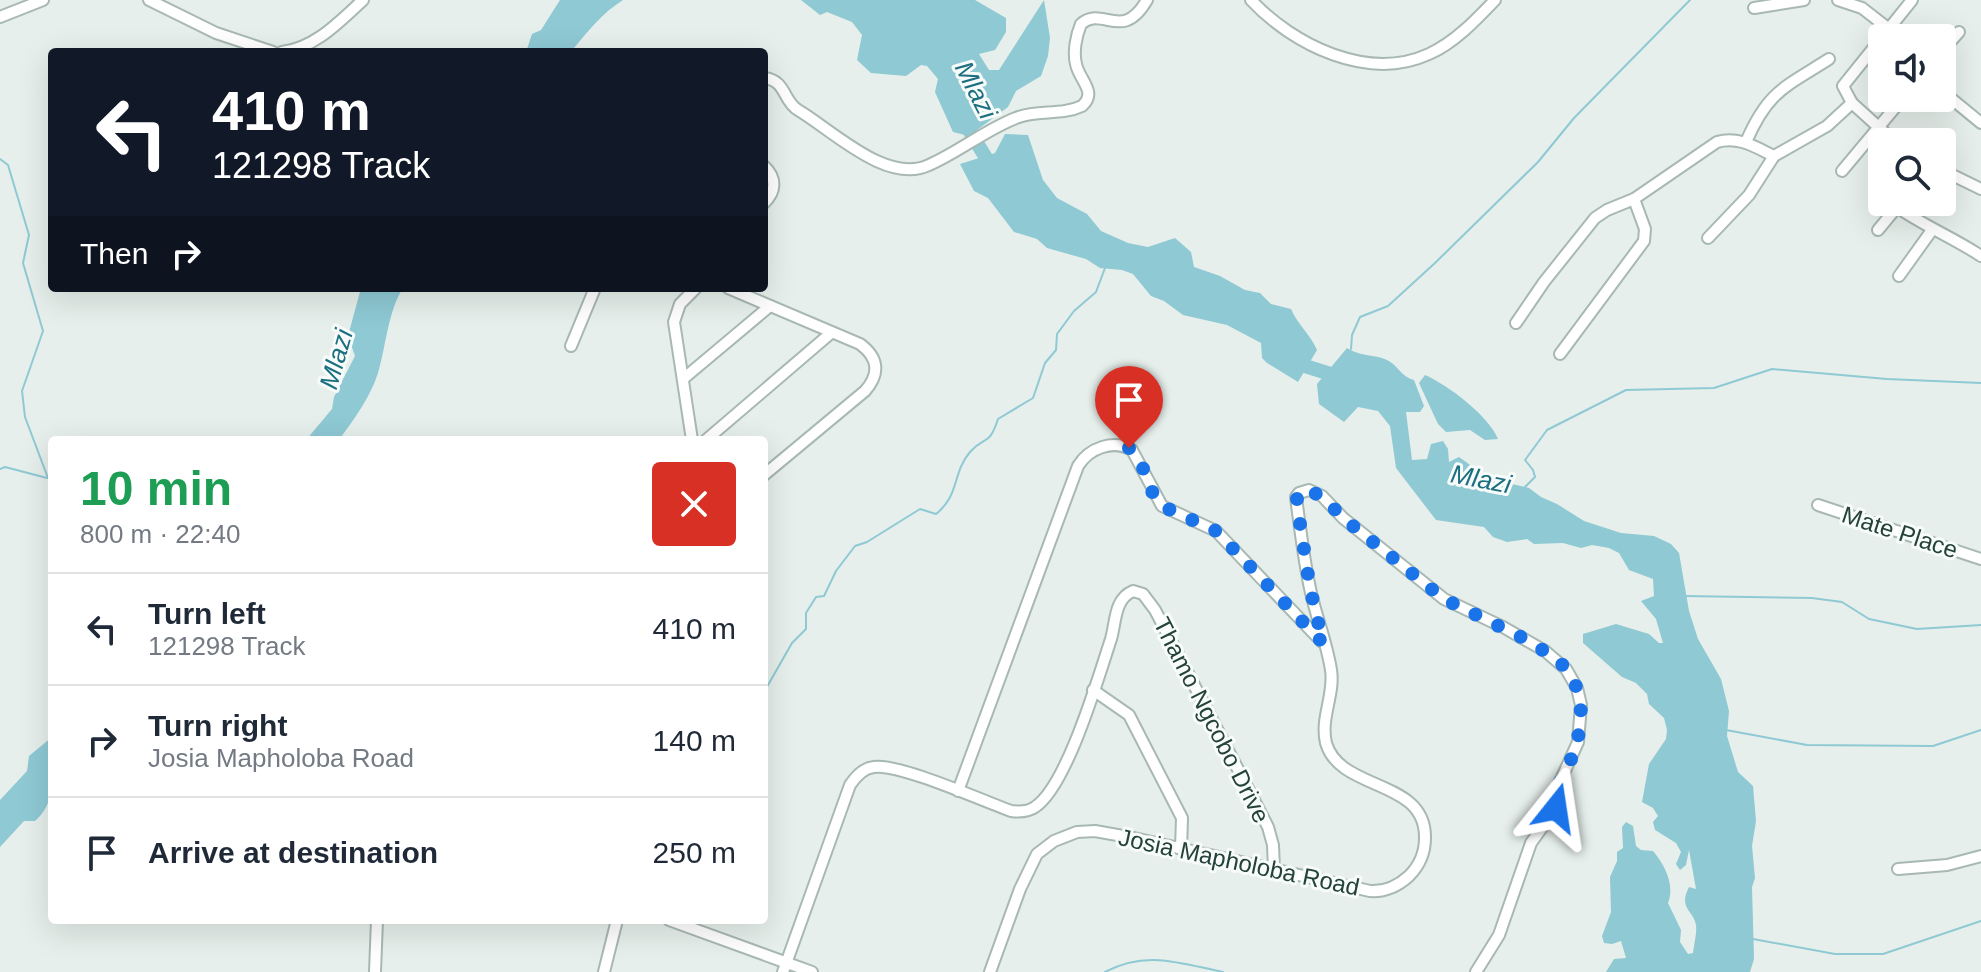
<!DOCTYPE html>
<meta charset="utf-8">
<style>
body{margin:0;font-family:Arial,sans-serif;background:#f6f6f7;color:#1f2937;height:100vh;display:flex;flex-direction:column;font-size:30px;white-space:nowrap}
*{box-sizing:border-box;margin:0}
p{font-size:26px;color:#747a83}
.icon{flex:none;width:44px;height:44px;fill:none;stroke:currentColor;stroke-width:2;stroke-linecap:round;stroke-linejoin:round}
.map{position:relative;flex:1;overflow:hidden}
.panel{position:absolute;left:48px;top:436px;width:720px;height:488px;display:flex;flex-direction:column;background:#fff;border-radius:8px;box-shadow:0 8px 32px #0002}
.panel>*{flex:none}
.top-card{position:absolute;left:48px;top:48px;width:720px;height:244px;border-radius:8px;box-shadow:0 8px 32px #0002;background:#111827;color:#fff;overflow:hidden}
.fabs{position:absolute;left:1868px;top:24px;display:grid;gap:16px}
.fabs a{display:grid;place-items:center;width:88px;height:88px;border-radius:8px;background:#fff;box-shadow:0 8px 32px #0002;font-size:40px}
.pin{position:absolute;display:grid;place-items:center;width:68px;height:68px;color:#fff;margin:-82px -34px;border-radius:50% 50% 50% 0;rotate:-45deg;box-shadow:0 0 8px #0007}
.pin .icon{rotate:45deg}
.me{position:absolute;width:88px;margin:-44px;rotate:15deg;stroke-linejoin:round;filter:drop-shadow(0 0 6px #0008)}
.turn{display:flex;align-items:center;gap:28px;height:168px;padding:0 32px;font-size:36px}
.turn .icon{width:104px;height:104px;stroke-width:2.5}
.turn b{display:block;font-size:56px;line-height:68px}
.then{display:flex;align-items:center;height:76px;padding:0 32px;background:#0003;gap:16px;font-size:30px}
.round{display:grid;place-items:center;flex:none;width:84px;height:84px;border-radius:8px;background:#f6f6f7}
.overview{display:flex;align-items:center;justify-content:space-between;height:136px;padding:0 32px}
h1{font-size:48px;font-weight:600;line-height:60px;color:#1e9e55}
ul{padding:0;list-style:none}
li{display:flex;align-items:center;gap:24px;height:112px;padding:0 32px;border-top:2px solid #e0e1e3}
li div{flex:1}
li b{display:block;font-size:30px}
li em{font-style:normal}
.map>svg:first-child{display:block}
.water{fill:#8ec9d4}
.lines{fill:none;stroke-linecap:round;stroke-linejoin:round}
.stream{stroke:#8ec9d4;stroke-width:2}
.river{stroke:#8ec9d4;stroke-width:14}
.minor-casing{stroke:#a8b8b2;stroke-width:14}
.minor{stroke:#fff;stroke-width:10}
.route{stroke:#1a73e8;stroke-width:14;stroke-dasharray:0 25.2}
.labels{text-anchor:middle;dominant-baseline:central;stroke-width:6;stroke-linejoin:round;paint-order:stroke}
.street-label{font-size:24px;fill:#24423a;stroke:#f7fbf9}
.water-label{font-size:26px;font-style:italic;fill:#1c6f80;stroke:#f7fbf9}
</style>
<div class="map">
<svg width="1981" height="972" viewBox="0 0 1981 972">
<rect width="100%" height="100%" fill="#e6efeb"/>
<g class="water">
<path d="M560 0H623C602 13 587 32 571 52H526L532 34 541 30Z"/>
<path d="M801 0H975L1006 18V32L995 50 979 54 989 70H999L1044 0 1050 38 1048 56 1041 76 1016 91 1008 107 969 136 953 132 935 92 938 79 927 66 921 65 906 76 871 73 857 60 862 35 852 22 827 12 820 15Z"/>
<path d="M1005 134 1028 135 1043 180 1057 198 1087 214 1101 231 1128 243 1148 247 1175 238 1191 252 1194 267 1220 276 1245 290 1260 293 1271 304 1291 309C1298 325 1310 334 1317 350L1298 382 1267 363 1262 358 1261 343 1227 325 1183 315 1164 301 1151 296 1133 274 1122 270 1100 268 1086 259 1047 248 1037 239 1014 232 988 198 974 191 960 164 995 153Z"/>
<path d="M361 288H403C388 311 386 346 378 373 370 398 354 419 339 440H306L332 409 334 397 355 356 348 336Z"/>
<path d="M1347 348C1364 358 1375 354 1387 360 1398 365 1401 377 1414 380L1424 406 1420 412H1406L1412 460 1427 459 1431 444 1443 441 1448 449 1449 462 1459 457 1480 472 1499 481 1529 488 1541 497 1557 504 1584 521 1621 533 1654 536 1671 544 1679 553 1689 611 1698 639 1721 679 1729 711 1727 736 1738 772 1753 786 1756 821 1752 846 1755 878 1752 887 1754 959 1750 972H1606L1614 959 1626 958 1621 941 1612 944 1604 943 1602 936 1611 912 1610 877 1617 861V852L1623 848 1622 827 1626 822 1633 826 1636 846 1641 850 1653 851C1665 865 1675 885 1668 903L1681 930 1680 942 1688 954 1693 953C1694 945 1697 933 1696 925 1693 909 1678 909 1689 887L1696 889 1689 850 1686 865 1680 870 1676 864 1681 852 1676 843 1655 830 1653 822 1658 816 1653 808 1642 802 1649 764 1666 739 1667 730 1664 718 1649 704 1647 694 1636 683 1622 677 1583 643V634L1616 624 1649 634 1659 643H1663L1656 619 1641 601 1654 596 1653 579 1629 570 1619 553 1609 548 1592 545 1581 548 1563 543 1534 544 1527 539 1507 542 1493 537 1484 527 1436 520 1396 468 1390 426 1378 411 1358 407 1344 422 1319 404 1317 384Z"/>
<path d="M1425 375C1448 385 1489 416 1498 439L1485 440 1470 430 1446 432 1438 424 1419 383Z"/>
<path d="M52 737C52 766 59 801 35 821H24L0 847V800L27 771 29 756Z"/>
</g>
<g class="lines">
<g class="stream">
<path d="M0 159 8 165 29 235 23 263 43 331 22 391 25 417 48 478"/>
<path d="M1351 349 1352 335 1360 317 1388 306 1435 263 1538 162 1574 118 1690 0"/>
<path d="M0 469 5 467 47 478"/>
<path d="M1525 487 1535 477 1533 470 1525 460 1547 430 1626 390 1714 388 1772 369 1887 379 1981 383"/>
<path d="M1684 596 1812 598 1842 602 1869 619 1917 629 1981 625"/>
<path d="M764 692 792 643 806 629V613L816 597 824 596 836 571 855 546 867 542 920 509 936 514C960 495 952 473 970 452 985 435 989 447 998 419L1033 398 1045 363 1056 350 1057 334 1074 311 1096 292 1105 268"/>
<path d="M1726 730 1807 745 1933 746 1981 730"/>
<path d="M1753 939 1835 954H1883L1981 921"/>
<path d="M1105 972C1146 950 1179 963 1223 972"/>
</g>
<g class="river">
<path d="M969 130 994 171"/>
<path d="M1295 354 1305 366 1343 378"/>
</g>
<defs>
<g id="minor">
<path d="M149 0 216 33 273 52"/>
<path d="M1251 0C1293 45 1368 82 1429 54 1454 43 1476 20 1495 0"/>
<path d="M1838 0 1862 8 1889 29"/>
<path d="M1754 8 1804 0"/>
<path d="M0 17 43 0"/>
<path d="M1942 51 1959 32"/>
<path d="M282 52C315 48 339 22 363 0"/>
<path d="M764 78C786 80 783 101 798 110 832 130 887 185 929 165 959 152 985 130 1016 118 1037 109 1061 116 1082 106 1098 92 1079 80 1076 64 1073 52 1076 36 1081 24 1103 5 1122 43 1147 0"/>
<path d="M1942 91 1981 123"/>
<path d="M1746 142C1768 91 1785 87 1829 59"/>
<path d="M1895 142 1852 103 1843 86 1912 0"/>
<path d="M764 166C777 178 776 192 764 203"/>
<path d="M1942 170 1981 189"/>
<path d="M1842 171 1903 98"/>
<path d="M1901 202 1897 207C1924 226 1954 238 1981 256"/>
<path d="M1878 230 1897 207"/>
<path d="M1708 238 1749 195 1774 156"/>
<path d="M1899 276 1932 230"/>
<path d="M728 288 860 344C879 358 880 374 865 391L764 475"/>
<path d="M1516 323 1544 282 1595 218 1607 210 1634 199 1717 142C1739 136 1755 147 1774 156L1827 126 1852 103"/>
<path d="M571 346 595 288"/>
<path d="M1560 354 1644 241 1645 229 1634 199"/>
<path d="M683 379 770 306"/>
<path d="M692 440 674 322 680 304 696 288"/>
<path d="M706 440 831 333"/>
<path d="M1818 505 1981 559"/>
<path d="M1093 690 1129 715 1182 818 1181 849"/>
<path d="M958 791 1078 466C1089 448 1113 439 1132 450L1162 506 1216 531 1322 642"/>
<path d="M1898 869 1947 865 1981 856"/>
<path d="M669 920 812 972"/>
<path d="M375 972 377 920"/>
<path d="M604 972 617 920"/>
<path d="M783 972 850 785C856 776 863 768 874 767 899 763 983 801 1011 811 1019 812 1028 812 1035 807 1067 786 1098 678 1111 639 1116 622 1114 599 1133 591L1143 594 1155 610 1268 827 1273 845 1274 870"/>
<path d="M990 972 1020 889 1037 854 1054 841 1077 832 1095 831 1134 838 1370 891C1384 892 1398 886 1409 876 1419 866 1425 853 1425 838 1426 778 1340 792 1326 743 1320 718 1335 694 1331 670 1327 644 1317 619 1311 593 1304 562 1300 528 1296 497L1299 493 1309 490 1322 496 1343 518 1444 599 1503 627 1545 651 1566 669 1577 688 1581 705 1578 742 1559 784 1556 808 1531 843 1499 935 1476 972"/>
</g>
</defs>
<use href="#minor" class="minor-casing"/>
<use href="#minor" class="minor"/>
</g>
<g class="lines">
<path class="route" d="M1129 448 1141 463 1151 490 1162 506 1216 531 1323 643 1310 588 1297 504V494L1306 490 1322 496 1343 518 1444 599 1527 640 1558 660 1566 669 1577 688 1581 705 1580 726 1576 749 1559 784 1556 808"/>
</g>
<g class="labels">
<g class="street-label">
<text transform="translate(1900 532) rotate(18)">Mate Place</text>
<text transform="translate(1212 720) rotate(63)">Thamo Ngcobo Drive</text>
<text transform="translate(1239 862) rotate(12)">Josia Mapholoba Road</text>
</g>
<g class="water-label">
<text transform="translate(976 90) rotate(63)">Mlazi</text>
<text transform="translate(336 359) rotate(-74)">Mlazi</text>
<text transform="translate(1481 479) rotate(11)">Mlazi</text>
</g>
</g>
</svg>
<div class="fabs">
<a><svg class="icon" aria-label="sound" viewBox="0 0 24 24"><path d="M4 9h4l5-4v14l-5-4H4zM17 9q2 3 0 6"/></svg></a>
<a><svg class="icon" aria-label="search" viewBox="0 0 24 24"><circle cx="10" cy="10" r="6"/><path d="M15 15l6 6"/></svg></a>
</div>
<div class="pin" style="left:1129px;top:448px;background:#d93025"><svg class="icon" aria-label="arrive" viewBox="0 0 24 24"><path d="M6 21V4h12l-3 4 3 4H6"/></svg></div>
<svg class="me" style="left:1556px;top:808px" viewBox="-20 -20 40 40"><path d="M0-17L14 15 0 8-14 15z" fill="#1a73e8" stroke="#fff" stroke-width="4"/></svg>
<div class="top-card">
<div class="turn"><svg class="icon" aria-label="left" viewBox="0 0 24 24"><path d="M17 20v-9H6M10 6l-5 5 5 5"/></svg><div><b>410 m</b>121298 Track</div></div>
<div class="then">Then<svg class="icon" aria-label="right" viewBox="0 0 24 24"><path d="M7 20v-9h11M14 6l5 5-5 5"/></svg></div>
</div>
<section class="panel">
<div class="overview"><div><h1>10 min</h1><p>800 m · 22:40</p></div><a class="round" style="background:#d93025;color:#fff"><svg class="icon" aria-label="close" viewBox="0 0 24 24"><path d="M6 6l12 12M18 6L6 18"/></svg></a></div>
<ul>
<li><svg class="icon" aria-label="left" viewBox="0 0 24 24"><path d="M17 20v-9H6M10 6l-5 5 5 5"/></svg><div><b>Turn left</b><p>121298 Track</p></div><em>410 m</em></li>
<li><svg class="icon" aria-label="right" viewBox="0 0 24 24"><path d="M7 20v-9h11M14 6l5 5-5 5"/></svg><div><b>Turn right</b><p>Josia Mapholoba Road</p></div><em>140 m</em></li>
<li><svg class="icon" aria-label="arrive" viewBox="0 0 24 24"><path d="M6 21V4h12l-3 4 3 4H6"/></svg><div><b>Arrive at destination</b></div><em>250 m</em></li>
</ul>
</section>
</div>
